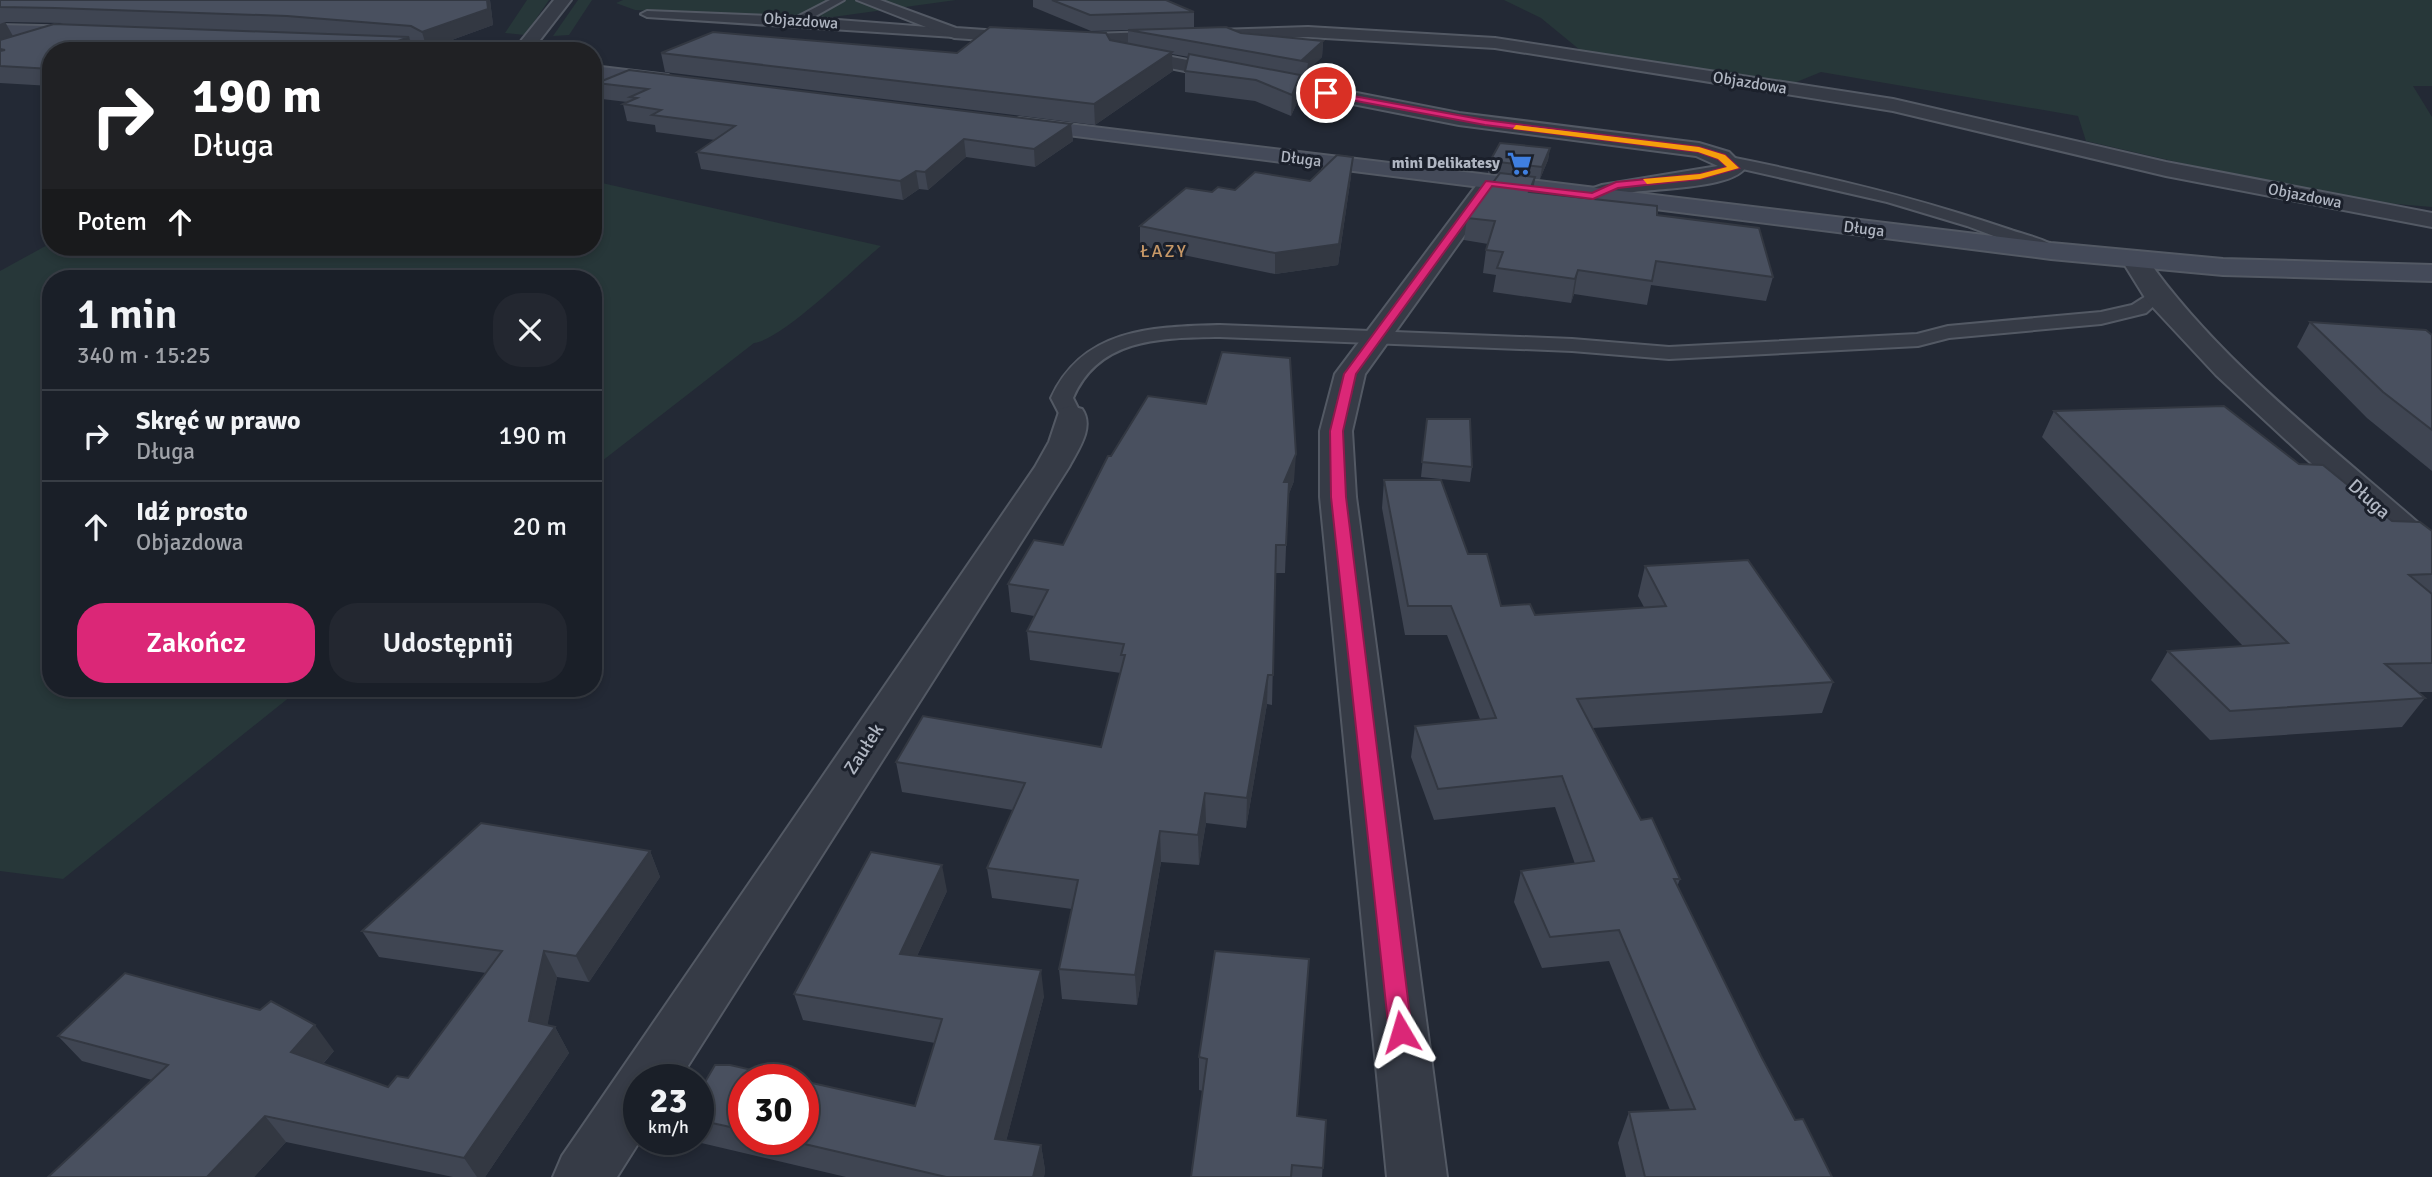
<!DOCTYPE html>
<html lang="pl">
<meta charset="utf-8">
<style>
body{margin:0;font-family:Signika,sans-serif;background:#232730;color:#f1f3f6;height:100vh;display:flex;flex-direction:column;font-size:26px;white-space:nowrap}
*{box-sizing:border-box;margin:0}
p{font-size:23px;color:#9fa2a8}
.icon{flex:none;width:38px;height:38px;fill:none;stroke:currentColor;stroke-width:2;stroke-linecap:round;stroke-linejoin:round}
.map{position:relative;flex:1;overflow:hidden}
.drawer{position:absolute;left:42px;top:270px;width:560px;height:427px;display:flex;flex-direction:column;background:#1a1f28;border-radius:28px;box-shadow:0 4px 10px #0003,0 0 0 2px #383d45}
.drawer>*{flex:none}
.hud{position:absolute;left:42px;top:42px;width:560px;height:214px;border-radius:28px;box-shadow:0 4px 10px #0003,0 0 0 2px #383d45;background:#202124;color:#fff;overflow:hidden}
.speed{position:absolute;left:623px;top:1064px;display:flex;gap:14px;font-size:35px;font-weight:700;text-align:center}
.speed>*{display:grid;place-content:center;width:91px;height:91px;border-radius:50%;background:#1a1f28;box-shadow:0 4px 10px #0003,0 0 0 2px #383d45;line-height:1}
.speed small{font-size:18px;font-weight:400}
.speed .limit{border:10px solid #d22;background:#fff;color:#111}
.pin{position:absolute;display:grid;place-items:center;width:60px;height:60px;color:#fff;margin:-30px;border:4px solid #fff;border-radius:50%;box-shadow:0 2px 7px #0007}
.me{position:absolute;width:77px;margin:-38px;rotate:353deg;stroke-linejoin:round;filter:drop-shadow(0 0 5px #0008)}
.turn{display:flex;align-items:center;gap:24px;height:147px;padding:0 35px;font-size:32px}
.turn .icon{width:91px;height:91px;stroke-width:2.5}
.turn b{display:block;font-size:49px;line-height:60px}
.then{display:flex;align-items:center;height:66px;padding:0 35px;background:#0003;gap:14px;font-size:26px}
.round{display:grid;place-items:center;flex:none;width:74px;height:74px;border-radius:28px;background:#232730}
.overview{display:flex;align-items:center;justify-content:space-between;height:119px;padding:0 35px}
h1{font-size:42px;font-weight:600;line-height:52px}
.action{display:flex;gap:14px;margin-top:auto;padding:14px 35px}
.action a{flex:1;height:80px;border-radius:28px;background:#db2777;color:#fff;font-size:28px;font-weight:600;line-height:80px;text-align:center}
.action a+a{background:#232730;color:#f1f3f6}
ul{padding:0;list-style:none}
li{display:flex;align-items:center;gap:21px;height:91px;padding:0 35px;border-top:2px solid #383d45}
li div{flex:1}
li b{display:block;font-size:26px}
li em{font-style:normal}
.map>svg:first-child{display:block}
.green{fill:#273739}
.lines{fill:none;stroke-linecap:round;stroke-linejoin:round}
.lane-casing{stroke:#535964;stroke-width:4}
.street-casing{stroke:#535964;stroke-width:4}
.secondary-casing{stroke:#535964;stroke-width:4}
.lane{fill:#363b46;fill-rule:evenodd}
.street{fill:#363b46;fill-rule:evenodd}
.secondary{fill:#444a59;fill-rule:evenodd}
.wall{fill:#3f4552;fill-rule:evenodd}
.shaded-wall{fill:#333842}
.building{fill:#49505f;stroke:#333842;stroke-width:2}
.route{fill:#db2777;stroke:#8e194d;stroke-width:2}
.slow{fill:#f59e0b}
.labels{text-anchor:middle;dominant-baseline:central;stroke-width:6;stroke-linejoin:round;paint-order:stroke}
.far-street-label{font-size:16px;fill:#b0b6c2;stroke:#1b202b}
.far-poi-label{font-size:16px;font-weight:bold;fill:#b0b6c2;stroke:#1b202b;text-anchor:end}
.far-neighbourhood-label{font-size:18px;letter-spacing:2px;fill:#c79867;stroke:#1b202b}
.street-label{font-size:19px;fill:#b0b6c2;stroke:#1b202b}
</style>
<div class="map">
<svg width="2432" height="1177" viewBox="0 0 2432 1177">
<rect width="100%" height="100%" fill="#232935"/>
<g class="green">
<path d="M527 0H549L525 35 505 33Z"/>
<path d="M578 0H592L569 35 553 36Z"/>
<path d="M623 0H956L811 20 635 10 616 3Z"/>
<path d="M1504 0H2432V86H2413L2432 117V207L2337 199 2086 141 2078 116 1821 72 1794 83 1580 50 1541 18Z"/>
<path d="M593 181 881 246C855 267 782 340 754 343L593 468V278H51V688H301L63 879 0 871V271L51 243V247H593Z"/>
</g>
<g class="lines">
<defs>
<g id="lane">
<path d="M830 0H844L812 18 954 29 960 33 954 37 647 17 641 14 647 11 797 17Z"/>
<path d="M1730 157C1825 176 1919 198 2011 230 2025 235 2051 240 2060 251L2051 256 2045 255 1967 226 1887 202 1725 165V159Z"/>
<path d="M2157 289 2166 295 2146 313 2101 324 1949 338 1918 346 1669 359 1572 351 1220 337C1162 338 1099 337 1073 398L1082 416 1079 421H1063L1051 398C1083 328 1152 327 1220 325L1572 339 1669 347 1917 334 1948 326 2101 312 2132 305Z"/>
</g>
<g id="street">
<path d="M554 0H571L533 49 508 51 521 41Z"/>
<path d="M857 0H880L956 28 1057 35 1308 27 1495 38 1893 99 2166 162 2432 213V227L2166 176 1893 111 1495 48 1308 37 1057 45 954 38Z"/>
<path d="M1121 47 1459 113 1699 143 1729 152 1745 168C1731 189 1653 188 1627 193 1612 195 1600 205 1585 201L1581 196 1585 191 1602 185 1718 166 1696 156 1459 125 1114 57 1112 53 1114 49Z"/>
<path d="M1490 176 1498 178 1502 183 1365 374 1352 431 1356 497 1447 1177H1387L1320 497V431L1335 374 1482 178Z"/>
<path d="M2134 251 2143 253C2217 361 2335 449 2432 535V566L2419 563 2216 375 2147 301 2121 259 2125 253Z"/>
<path d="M1071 406 1082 409C1095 427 1078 450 1069 467L679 1080H639V1139H641L617 1177H553L562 1156 1035 467 1049 442 1060 409Z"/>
</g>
<g id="secondary">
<path d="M0 25 83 27 92 32 83 37 0 35Z"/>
<path d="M593 66 668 75 678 81 668 87 593 78Z"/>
<path d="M1019 118 2051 243 2223 259 2432 265V281L2223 275 2051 259 1012 128 1008 124Z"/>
</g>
</defs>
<use href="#lane" class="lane-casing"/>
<use href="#street" class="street-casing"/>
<use href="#secondary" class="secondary-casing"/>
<use href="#lane" class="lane"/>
<use href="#street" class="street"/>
<use href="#secondary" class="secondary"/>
</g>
<g class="wall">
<path d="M0 0H490L493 25 427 49 417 42H410L414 51H51V86L0 83ZM5 22 63 23 13 36Z"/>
<path d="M1033 0H1166L1194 12V27L1323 41 1322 57 1307 71V79L1300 78V96L1291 116 1255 101 1185 92V71L1189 57 1172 54 1173 71 1095 125 665 72 661 53H957L1110 40 1128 43V30L1091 31 1033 7Z"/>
<path d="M597 83 1071 124 1073 141 1035 167 966 157 928 190 919 189 903 200 701 169 697 152 715 140 656 132 655 125 627 121 623 104 627 102 602 99Z"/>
<path d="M1550 148 1548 160 1540 179H1535L1533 192 1657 215 1773 277 1766 301 1651 285 1647 305 1574 294 1571 303 1493 292 1496 275 1483 273 1486 250 1488 244 1464 240 1467 218 1499 174 1488 173 1490 161Z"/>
<path d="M1351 176 1338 265 1275 274 1140 246V226L1212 192Z"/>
<path d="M2310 322 2432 335V471L2367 418 2297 347Z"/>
<path d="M2054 411 2299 464 2392 521 2432 531V692H2418L2425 698 2402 727 2210 740 2151 680 2168 651 2243 646 2042 437Z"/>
<path d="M1427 419 1472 467 1470 482 1421 477Z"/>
<path d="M1384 480 1468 554 1501 606 1535 615 1644 607 1638 596 1645 566 1833 682 1822 713 1593 728 1641 820 1680 879 1677 887 1761 1056 1795 1120 1832 1177H1626L1618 1143 1629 1112 1670 1110 1609 961 1542 968 1514 902 1521 871 1575 864 1555 807 1434 820 1411 757 1415 726 1480 719 1447 635H1405L1382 508Z"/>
<path d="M1294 481 1288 496 1285 573H1275L1272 705 1267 704 1246 828 1206 823 1199 865 1161 862 1137 1005 1062 999 1059 969 1072 909 992 898 987 868 1013 810 902 792 896 762 1101 747 1121 673 1030 660 1027 631 1034 616 1011 612 1008 584 1063 545Z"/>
<path d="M650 851 660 877 589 982 557 977 547 1025 555 1027 569 1053 485 1177H453L286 1142 254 1177H48L152 1080 82 1061 58 1036 334 1051 323 1064 388 1087 408 1078 486 973 379 957 362 931Z"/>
<path d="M947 891 917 956 1044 996 1006 1141 1041 1145 1045 1170 1044 1177H846L697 1142 695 1139H698V1094L744 1080V1139H803L915 1106 935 1043 803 1020 794 994Z"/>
<path d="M1215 951 1297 1116 1326 1120 1322 1177H1191L1203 1091 1199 1090V1057Z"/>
</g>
<g class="shaded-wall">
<path d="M487 0H490L493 25 427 49 422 32Z"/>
<path d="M5 22 14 38 0 43V24Z"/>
<path d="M409 37 414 51H370Z"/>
<path d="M1323 41 1322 57 1307 71 1308 62 1302 60Z"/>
<path d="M1172 52 1173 71 1095 125 1094 104Z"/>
<path d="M1300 75V96L1291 116 1292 95Z"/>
<path d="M1071 124 1073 141 1035 167 1034 149Z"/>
<path d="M964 139 966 157 928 190 925 172Z"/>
<path d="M1550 148 1548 160 1540 179 1542 167Z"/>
<path d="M1353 157 1351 176 1338 265 1275 274V253Z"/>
<path d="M916 171 919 189 903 200 900 181Z"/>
<path d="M1535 177 1532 198 1529 192Z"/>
<path d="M1578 270 1574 294 1571 303 1575 279Z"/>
<path d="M1296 454 1294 481 1283 509 1284 482Z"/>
<path d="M1268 675 1267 704 1246 828 1247 798Z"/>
<path d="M1205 793 1206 823 1199 865 1198 835Z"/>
<path d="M1160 831 1161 862 1137 1005 1135 975Z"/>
<path d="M650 851 660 877 589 982 576 956Z"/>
<path d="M942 865 947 891 906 980 900 954Z"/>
<path d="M544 951 557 977 544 1043 555 1027 569 1053 485 1177H477L464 1158 529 1021Z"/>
<path d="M1041 970 1044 996 1000 1165 995 1139Z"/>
<path d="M315 1025 334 1051 310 1078 291 1052Z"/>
<path d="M265 1116 286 1142 254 1177H207Z"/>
<path d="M1041 1145 1045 1170 1044 1177H1033Z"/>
</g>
<g class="building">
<path d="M0 0H487L488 9 422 32 411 26 287 16 55 8 0 7Z"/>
<path d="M1052 0H1166L1194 12 1090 15Z"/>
<path d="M54 24 409 37 370 51H51V69L0 66V51L5 50 0 49V40Z"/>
<path d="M990 27 1106 33 1110 40 1172 52 1094 104 661 53 713 32 957 53Z"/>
<path d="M1226 27 1241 33 1323 41 1302 60 1308 62 1128 30Z"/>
<path d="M1189 54 1300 75 1292 95 1256 80 1185 71Z"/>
<path d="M629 70 1071 124 1034 149 964 139 925 172 916 171 900 181 697 152 735 126 652 115 661 110 623 104 637 98 630 97 648 89 597 83Z"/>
<path d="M1500 143 1550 148 1542 167 1490 161Z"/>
<path d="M1337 155 1353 157 1339 244 1275 253 1140 226 1186 188 1212 192 1218 187 1235 190 1255 172 1310 181Z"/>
<path d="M1500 173 1535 177 1529 192 1657 206V215L1759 228 1773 277 1656 261 1652 281 1578 270 1575 279 1497 268 1503 252 1486 250 1495 221 1467 218Z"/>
<path d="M2310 322 2426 330 2432 335V430L2383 392Z"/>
<path d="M1222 352 1290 358 1296 454 1284 482H1289L1286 545H1276L1273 675H1268L1247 798 1205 793 1198 835 1160 831 1135 975 1059 969 1078 880 987 868 1025 783 896 762 923 716 1101 747 1125 655H1121L1124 644 1027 631 1048 590 1008 584 1034 540 1063 545 1108 456H1111L1148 396 1206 404Z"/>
<path d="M2224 406 2299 464 2323 465 2392 521 2420 522 2432 531V574L2409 575 2432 594V663L2385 664 2425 698 2230 711 2168 651 2288 643 2054 411Z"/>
<path d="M1427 419H1470L1472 467 1422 462Z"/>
<path d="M1384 480H1441L1468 554H1487L1501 606 1530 604 1535 615 1666 606 1645 566 1748 560 1833 682 1577 699 1641 820 1652 818 1680 879H1674L1761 1056 1795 1120 1803 1119 1832 1177H1645L1629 1112 1695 1109 1619 930 1550 937 1521 871 1594 861 1562 776 1438 789 1415 726 1496 718 1451 606H1408Z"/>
<path d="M481 823 650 851 576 956 544 951 529 1021 555 1027 464 1158 265 1116 207 1177H48L168 1065 58 1036 125 973 260 1010 271 1001 315 1025 291 1052 388 1087 397 1076 408 1078 502 951 362 931Z"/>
<path d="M871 852 942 865 900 954 1041 970 995 1139 1041 1145 1033 1177H946L783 1139H803V1081L915 1106 942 1019 794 994Z"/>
<path d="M1215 951 1309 959 1297 1116 1326 1120 1323 1168 1292 1165 1291 1177H1191L1207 1059 1199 1057Z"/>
<path d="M715 1065H730L796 1080H744V1130L698 1120V1094Z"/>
</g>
<path class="route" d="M1326 91 1485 120 1699 147 1725 155 1739 168 1700 179 1618 188 1593 199 1492 186 1356 374 1343 431 1346 497 1412 1032 1409 1039 1401 1042 1393 1039 1389 1032 1331 497 1330 431 1344 374 1486 181 1592 193 1616 182 1700 174 1727 167 1718 159 1698 152 1485 125 1324 95Z"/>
<path class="slow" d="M1516 125 1699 147 1725 155 1739 168 1700 179 1647 184 1643 179 1700 174 1727 167 1718 159 1698 152 1513 129Z"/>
<defs>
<symbol id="supermarket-bare" viewBox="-9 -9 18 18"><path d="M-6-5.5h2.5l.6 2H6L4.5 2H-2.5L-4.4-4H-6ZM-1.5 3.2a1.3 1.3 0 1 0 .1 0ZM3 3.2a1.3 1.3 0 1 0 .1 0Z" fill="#3f7fe0" stroke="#1b202b" stroke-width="2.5" paint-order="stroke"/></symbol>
</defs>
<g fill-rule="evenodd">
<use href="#supermarket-bare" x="1502" y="146" width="35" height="35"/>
</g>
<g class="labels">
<g class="far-street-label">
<text transform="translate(801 21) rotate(4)">Objazdowa</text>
<text transform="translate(1750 83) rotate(9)">Objazdowa</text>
<text transform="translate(1301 159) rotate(7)">Długa</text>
<text transform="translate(2305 196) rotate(11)">Objazdowa</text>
<text transform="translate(1864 229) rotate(7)">Długa</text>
</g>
<g class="far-poi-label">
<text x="1500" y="163">mini Delikatesy</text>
</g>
<g class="far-neighbourhood-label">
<text x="1164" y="251">ŁAZY</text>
</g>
<g class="street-label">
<text transform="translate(2369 499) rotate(42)">Długa</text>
<text transform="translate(864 749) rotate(-57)">Zaułek</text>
</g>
</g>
</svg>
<div class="speed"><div>23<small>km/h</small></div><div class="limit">30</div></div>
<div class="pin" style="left:1326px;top:93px;background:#d93025"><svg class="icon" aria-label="arrive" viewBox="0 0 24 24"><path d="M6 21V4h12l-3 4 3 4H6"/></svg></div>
<svg class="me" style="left:1401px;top:1032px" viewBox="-20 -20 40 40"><path d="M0-17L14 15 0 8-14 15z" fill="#db2777" stroke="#fff" stroke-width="4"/></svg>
<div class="hud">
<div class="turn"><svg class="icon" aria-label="right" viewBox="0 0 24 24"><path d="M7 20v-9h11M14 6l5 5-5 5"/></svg><div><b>190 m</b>Długa</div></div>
<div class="then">Potem<svg class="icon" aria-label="ahead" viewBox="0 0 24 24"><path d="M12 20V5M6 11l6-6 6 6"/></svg></div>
</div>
<section class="drawer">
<div class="overview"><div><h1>1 min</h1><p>340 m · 15:25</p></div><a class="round"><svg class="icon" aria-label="close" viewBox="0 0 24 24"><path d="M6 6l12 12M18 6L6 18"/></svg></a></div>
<ul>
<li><svg class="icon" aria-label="right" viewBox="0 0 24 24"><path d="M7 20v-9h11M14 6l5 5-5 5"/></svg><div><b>Skręć w prawo</b><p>Długa</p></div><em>190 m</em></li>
<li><svg class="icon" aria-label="ahead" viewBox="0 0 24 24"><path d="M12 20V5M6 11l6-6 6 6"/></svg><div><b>Idź prosto</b><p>Objazdowa</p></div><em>20 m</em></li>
</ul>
<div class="action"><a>Zakończ</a><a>Udostępnij</a></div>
</section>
</div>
